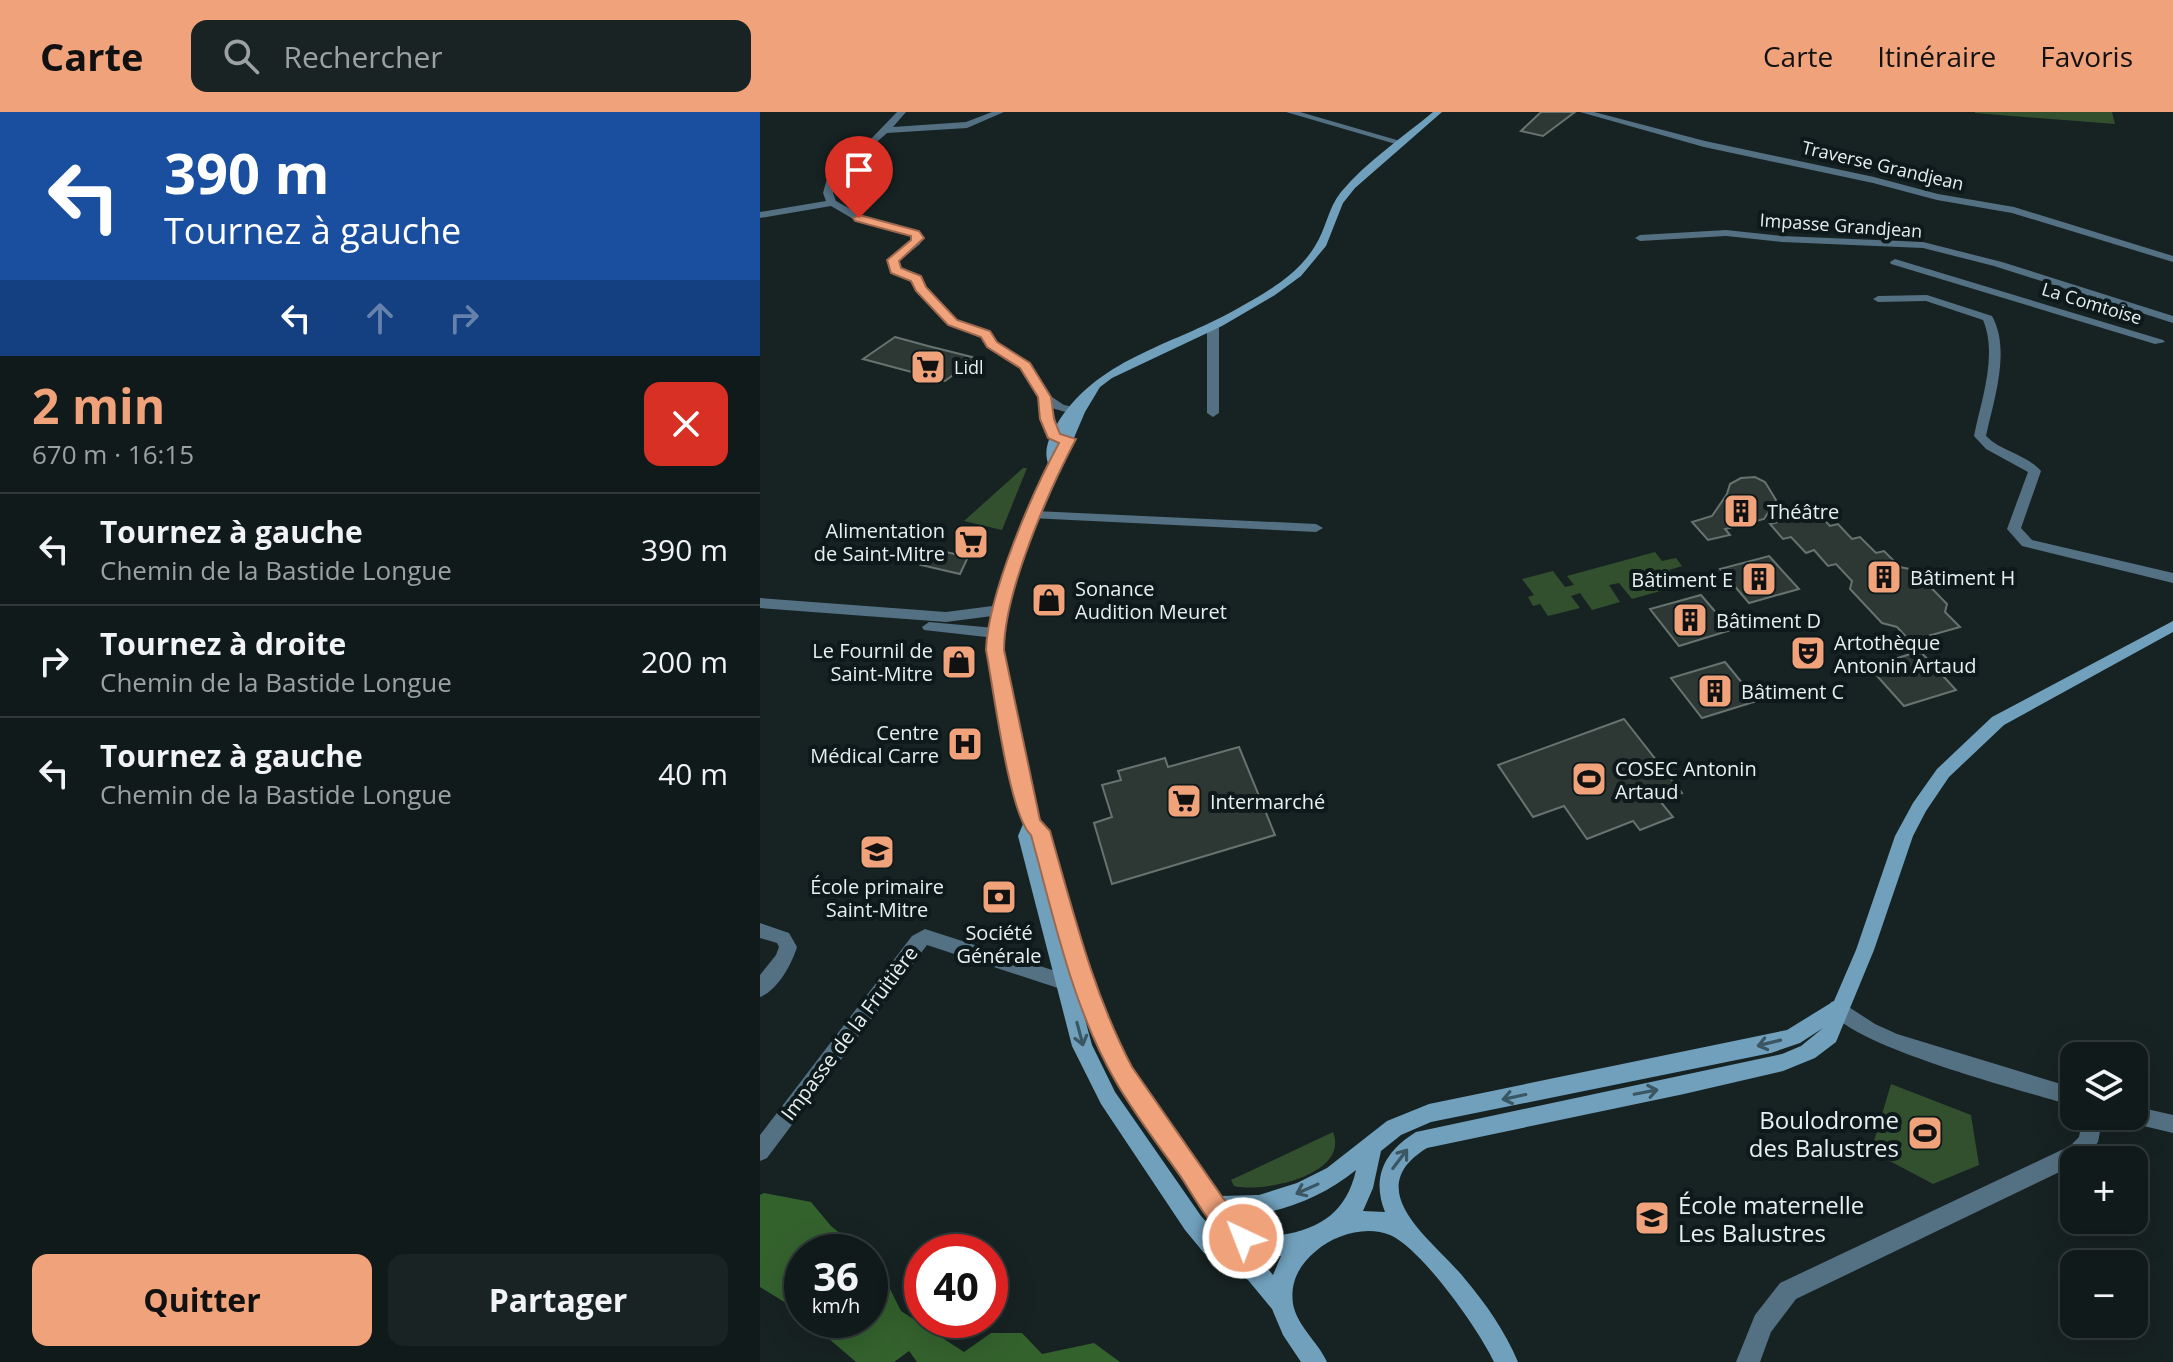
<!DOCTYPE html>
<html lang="fr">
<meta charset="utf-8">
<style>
body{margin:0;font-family:"Open Sans",sans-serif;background:#1a2323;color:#f1f3f6;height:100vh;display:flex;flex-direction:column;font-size:30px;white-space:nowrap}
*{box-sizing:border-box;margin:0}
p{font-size:26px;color:#9ca1a2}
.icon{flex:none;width:44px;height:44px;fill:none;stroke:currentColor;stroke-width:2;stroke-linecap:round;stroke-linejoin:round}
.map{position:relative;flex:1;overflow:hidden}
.side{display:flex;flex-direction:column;background:#111a1a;width:760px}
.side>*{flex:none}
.hud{background:#1a4fa0;color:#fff;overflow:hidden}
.controls{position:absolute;left:1300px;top:930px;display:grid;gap:16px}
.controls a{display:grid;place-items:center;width:88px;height:88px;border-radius:16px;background:#111a1a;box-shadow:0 8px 32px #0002,0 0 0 2px #303839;font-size:40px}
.speed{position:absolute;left:24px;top:1122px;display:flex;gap:16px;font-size:40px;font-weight:700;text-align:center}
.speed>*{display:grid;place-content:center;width:104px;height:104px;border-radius:50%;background:#111a1a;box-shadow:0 8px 32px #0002,0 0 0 2px #303839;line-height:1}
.speed small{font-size:20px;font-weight:400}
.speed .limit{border:12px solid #d22;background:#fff;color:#111}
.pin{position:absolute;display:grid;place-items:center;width:68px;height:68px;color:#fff;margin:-82px -34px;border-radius:50% 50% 50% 0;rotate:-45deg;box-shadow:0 0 8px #0007}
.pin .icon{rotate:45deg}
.me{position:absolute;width:88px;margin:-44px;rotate:317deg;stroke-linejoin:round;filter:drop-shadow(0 0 6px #0008)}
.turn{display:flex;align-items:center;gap:28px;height:168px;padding:0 32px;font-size:36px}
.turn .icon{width:104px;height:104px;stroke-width:2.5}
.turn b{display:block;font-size:56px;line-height:68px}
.lanes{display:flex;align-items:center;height:76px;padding:0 32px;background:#0003;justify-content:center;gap:40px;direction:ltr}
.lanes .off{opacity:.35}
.round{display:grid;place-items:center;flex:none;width:84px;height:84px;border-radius:16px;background:#1a2323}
.summary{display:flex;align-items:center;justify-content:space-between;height:136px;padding:0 32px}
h1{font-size:48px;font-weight:700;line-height:60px;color:#f0a27a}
.button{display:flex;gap:16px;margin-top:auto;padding:16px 32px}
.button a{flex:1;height:92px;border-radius:16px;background:#f0a27a;color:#111;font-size:32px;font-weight:700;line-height:92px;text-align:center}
.button a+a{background:#1a2323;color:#f1f3f6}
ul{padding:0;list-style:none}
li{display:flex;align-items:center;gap:24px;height:112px;padding:0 32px;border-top:2px solid #303839}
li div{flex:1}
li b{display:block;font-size:30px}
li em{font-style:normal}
header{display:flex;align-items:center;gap:48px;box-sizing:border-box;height:112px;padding:0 40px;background:#f0a27a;color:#111}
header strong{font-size:38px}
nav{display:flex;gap:44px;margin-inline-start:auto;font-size:28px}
.search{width:560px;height:72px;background:#1a2323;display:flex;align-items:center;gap:20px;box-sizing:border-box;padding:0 28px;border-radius:16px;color:#9ca1a2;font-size:30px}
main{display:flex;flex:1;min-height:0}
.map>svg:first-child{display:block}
.green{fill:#33502e}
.forest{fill:#34622d}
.building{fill:#2d3835;stroke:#66736e;stroke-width:2}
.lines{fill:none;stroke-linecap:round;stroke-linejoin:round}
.street{fill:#547183;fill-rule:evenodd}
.secondary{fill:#70a0bc;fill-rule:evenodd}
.oneway{stroke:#3a5663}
.route{fill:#f0a27a;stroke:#9c694f;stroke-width:2}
.labels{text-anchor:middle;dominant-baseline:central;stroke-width:8;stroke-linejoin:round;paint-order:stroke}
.far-street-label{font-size:18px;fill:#e8eff0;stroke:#0d191a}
.far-poi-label{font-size:18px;fill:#e8eff0;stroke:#0d191a;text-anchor:start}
.poi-label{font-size:20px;fill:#e8eff0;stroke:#0d191a;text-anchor:start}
.street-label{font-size:20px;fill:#e8eff0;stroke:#0d191a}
.near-poi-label{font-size:24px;fill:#e8eff0;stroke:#0d191a;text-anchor:end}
</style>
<header>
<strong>Carte</strong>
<div class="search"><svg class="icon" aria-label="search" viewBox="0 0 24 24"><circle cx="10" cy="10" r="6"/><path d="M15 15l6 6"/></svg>Rechercher</div>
<nav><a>Carte</a><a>Itinéraire</a><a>Favoris</a></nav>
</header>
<main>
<section class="side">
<div class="hud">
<div class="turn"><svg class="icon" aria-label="left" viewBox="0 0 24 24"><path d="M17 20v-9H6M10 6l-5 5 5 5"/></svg><div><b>390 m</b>Tournez à gauche</div></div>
<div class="lanes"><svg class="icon" aria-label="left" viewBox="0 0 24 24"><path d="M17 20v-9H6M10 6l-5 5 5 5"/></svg><svg class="icon off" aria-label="ahead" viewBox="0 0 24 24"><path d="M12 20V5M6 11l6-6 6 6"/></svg><svg class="icon off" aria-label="right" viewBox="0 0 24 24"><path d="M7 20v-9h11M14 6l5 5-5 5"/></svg></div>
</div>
<div class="summary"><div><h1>2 min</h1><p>670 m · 16:15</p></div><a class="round" style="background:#d93025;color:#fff"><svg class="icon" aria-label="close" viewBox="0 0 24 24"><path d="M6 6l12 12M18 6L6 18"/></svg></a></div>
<ul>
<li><svg class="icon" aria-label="left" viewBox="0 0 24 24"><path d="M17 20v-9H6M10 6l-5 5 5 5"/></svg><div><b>Tournez à gauche</b><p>Chemin de la Bastide Longue</p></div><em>390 m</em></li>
<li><svg class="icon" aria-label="right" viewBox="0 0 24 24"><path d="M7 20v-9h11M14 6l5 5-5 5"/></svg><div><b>Tournez à droite</b><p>Chemin de la Bastide Longue</p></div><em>200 m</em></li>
<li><svg class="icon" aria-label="left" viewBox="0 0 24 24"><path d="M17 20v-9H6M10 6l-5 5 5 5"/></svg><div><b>Tournez à gauche</b><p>Chemin de la Bastide Longue</p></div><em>40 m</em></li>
</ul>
<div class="button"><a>Quitter</a><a>Partager</a></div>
</section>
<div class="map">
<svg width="1413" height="1250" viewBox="0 0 1413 1250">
<rect width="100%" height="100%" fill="#172223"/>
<g class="green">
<path d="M1352 0 1355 12 1215 1V0Z"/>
<path d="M263 356H267L242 418 204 409Z"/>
<path d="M895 440 902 449 916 446 922 454 909 458 922 473 872 487 859 471 849 473 860 490 832 498 820 481 811 484 820 496 788 504 780 492 773 494 768 485 774 483 762 467 793 459 805 475 814 473 807 464Z"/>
<path d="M1131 972 1211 1003 1219 1053 1173 1072 1111 1039Z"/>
<path d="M573 1020C590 1063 503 1081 474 1074L471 1068Z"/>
</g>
<g class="forest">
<path d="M4 1081 51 1090 71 1114 103 1140H42V1201L0 1175V1083Z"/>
<path d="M110 1145 116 1149 141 1199 204 1240 231 1221H262L282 1242 334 1231 360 1250H157L149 1239 134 1250H96L68 1226 55 1208H110Z"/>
</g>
<g class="building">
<path d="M781 0H815L783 24 761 19Z"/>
<path d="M135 225 168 234 216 246 185 269 103 247Z"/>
<path d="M981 366 995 365 1005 370 1016 388 1004 407 965 417 970 423 948 428 932 410 952 404 967 382 970 372Z"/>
<path d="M1056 400 1070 414 1078 412 1092 427 1100 425 1116 441 1124 439 1140 455 1154 458 1187 492 1185 500 1200 515 1150 529 1137 515 1122 511 1090 477 1092 469 1076 452 1068 454 1054 438 1046 441 1031 425 1023 427 1010 412Z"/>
<path d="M177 438 208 445 200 462 161 453Z"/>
<path d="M1009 444 1039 477 989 491 960 457Z"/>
<path d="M941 483 971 518 919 534 890 497Z"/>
<path d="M1160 539 1196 578 1144 594 1109 555Z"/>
<path d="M965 550 997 589 942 606 911 566Z"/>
<path d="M864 607 922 681 900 689 913 705 880 718 873 709 827 727 804 694 773 705 738 653Z"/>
<path d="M479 635 515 723 352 772 334 711 352 705 342 673 361 668 358 659 405 646 408 655Z"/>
</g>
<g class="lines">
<g class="street">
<path d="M137 0H146L133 15 206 10 232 0H244L207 16 127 21 76 66 73 81 76 89 103 104 159 119 163 126 160 132 139 149 141 156 160 165 165 176 196 209 229 220 236 230 269 252 289 283 304 293 323 297V303L319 304 292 296 300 323 313 324V330L291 329 281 307 278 285 261 256 228 234 221 224 188 213 156 179 151 169 132 160 128 148 152 128 151 123 95 108 71 94 0 106V100L66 89 63 81 68 63 108 30Z"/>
<path d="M526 0H540L647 31 639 33Z"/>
<path d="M820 0H834L945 29 1114 65 1178 82 1254 95 1413 144V150L1252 101 1177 88 1113 71 944 35Z"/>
<path d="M966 118 1022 124 1163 130 1242 150 1413 204V211L1234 154 1163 136 1022 130 966 124 880 129 875 126 880 123Z"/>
<path d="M1135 147 1403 228 1405 230 1395 232 1131 152 1130 150Z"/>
<path d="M1167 183 1232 204C1251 238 1234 287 1226 324 1242 340 1266 342 1281 359L1261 416 1272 428 1413 461V471L1262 434 1247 417 1268 360 1226 337 1214 324C1221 289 1238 243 1223 208L1166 189 1118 190 1113 187 1118 184Z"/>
<path d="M453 211 459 214V301L453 305 447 301V214Z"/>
<path d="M275 399 556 412 563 416 556 420 270 406 268 403Z"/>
<path d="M0 486 186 500 240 493 247 498 240 503 186 510 0 496Z"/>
<path d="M169 510 235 516 242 521 235 526 164 518 162 515Z"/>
<path d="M0 811 29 821 37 835C32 852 17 879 0 885V863L16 843 19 835 17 831 0 826Z"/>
<path d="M165 817 320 867 322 873 320 879 313 881 167 833 7 1046 0 1049V1023L152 824Z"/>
<path d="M1078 888 1115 912 1137 922 1314 976V994C1268 980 1087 934 1068 896L1071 890Z"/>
<path d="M1374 994 1413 1003V1021L1367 1010 1364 1004H1374Z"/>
<path d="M1323 1004H1343L1338 1030 1324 1048H1314V1053L1036 1187 1011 1220 1000 1250H976L995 1203 1020 1171 1310 1034 1319 1025Z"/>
</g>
<path class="secondary" d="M673 0H682L595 76 583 91 566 134 541 164 515 183 462 214 352 266 340 275 325 300 262 448 244 515 243 538 279 709 289 719 345 905 371 957 460 1084 499 1083 537 1071 567 1056 627 1009 669 992 1027 918 1074 889 1096 838 1135 724 1153 691 1177 657 1232 605 1413 509V520L1244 613 1189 665 1166 699 1153 724 1114 838 1076 930 1055 946 1023 959 924 982 667 1036C597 1079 675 1129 705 1167 726 1192 745 1219 758 1250H734C719 1218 662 1137 630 1123 606 1113 574 1123 556 1139 539 1153 530 1170 533 1192 537 1214 558 1230 567 1250H541L523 1223 512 1197 488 1168 444 1141 425 1118 341 992 312 934 258 724 263 712 227 538 229 515 240 470 289 354C283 340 288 327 296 314 335 247 411 234 475 198 504 182 538 163 555 134 566 117 568 96 581 80 607 49 642 26 673 0ZM303 825 326 906 357 969 447 1102 475 1134 499 1144H521L513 1163 504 1152 460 1125 441 1104 355 980 332 933ZM1063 916 1041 934 1022 942 656 1020C625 1039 611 1065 625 1100L603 1099 613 1076 621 1039 641 1023 671 1010 1011 941 1040 931ZM596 1058C587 1099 561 1117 521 1123 512 1124 499 1125 491 1118 486 1115 482 1109 478 1104 520 1102 563 1085 596 1058Z"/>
</g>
<defs><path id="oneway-shaft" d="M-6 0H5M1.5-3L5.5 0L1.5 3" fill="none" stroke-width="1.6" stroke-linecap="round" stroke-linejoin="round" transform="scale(2)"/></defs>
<g class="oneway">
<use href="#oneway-shaft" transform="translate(320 922) rotate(75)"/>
<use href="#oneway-shaft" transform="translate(1009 931) rotate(166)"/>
<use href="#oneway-shaft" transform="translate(886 980) rotate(-11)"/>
<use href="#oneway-shaft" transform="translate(754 985) rotate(168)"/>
<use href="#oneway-shaft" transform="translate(640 1047) rotate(-53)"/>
<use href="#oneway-shaft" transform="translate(547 1077) rotate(156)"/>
</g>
<path class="route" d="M99 103 159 119 164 126 139 149 141 156 161 164 166 175 197 208 230 219 237 230 270 251 291 285 294 307 300 322 316 327C289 378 244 480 244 538L280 708 290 719C313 799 333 881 372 955L463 1086 492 1117 496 1126 492 1134 483 1138C456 1127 437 1089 421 1065 399 1034 375 1003 356 970 312 895 294 805 271 723 249 704 233 573 226 538 228 482 272 381 299 331L288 326 280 307 278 285 260 256 227 235 221 225 188 213 156 179 151 169 131 161 127 148 151 128V124L95 109 93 106Z"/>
<defs>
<symbol id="supermarket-square" viewBox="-11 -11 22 22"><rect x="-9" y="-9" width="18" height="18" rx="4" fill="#f0a27a" stroke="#0d191a"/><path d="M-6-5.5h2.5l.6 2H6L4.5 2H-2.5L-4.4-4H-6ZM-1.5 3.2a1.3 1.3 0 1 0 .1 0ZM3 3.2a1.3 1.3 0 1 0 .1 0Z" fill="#111"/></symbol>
<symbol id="building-square" viewBox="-11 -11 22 22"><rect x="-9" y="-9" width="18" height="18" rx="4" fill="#f0a27a" stroke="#0d191a"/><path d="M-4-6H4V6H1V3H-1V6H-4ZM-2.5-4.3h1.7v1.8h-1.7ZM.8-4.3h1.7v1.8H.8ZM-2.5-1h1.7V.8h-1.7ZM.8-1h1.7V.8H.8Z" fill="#111"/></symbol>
<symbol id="shop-square" viewBox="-11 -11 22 22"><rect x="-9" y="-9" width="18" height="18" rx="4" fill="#f0a27a" stroke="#0d191a"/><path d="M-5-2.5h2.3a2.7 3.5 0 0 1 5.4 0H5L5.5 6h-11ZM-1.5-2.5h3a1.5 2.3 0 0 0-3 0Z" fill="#111"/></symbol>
<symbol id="theatre-square" viewBox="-11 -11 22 22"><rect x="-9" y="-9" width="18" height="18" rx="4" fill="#f0a27a" stroke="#0d191a"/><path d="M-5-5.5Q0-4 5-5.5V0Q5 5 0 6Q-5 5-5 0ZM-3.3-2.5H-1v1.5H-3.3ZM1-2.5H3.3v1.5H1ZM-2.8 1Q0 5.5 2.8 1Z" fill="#111"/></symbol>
<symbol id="hospital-square" viewBox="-11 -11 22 22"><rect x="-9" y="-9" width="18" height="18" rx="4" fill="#f0a27a" stroke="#0d191a"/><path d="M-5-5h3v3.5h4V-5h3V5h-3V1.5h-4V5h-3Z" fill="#111"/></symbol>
<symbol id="stadium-square" viewBox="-11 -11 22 22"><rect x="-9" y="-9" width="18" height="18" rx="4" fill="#f0a27a" stroke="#0d191a"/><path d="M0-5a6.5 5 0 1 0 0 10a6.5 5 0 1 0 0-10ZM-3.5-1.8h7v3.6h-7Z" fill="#111"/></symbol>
<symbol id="school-square" viewBox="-11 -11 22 22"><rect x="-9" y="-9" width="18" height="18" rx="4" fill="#f0a27a" stroke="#0d191a"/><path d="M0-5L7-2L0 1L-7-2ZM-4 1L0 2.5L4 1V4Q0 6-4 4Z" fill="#111"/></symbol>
<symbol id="bank-square" viewBox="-11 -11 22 22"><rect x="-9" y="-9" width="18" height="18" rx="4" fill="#f0a27a" stroke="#0d191a"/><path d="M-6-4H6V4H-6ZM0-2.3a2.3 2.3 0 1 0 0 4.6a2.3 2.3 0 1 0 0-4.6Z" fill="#111"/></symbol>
</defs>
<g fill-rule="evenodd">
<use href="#supermarket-square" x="148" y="235" width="40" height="40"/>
<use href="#building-square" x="961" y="379" width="40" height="40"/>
<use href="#supermarket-square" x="191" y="410" width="40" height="40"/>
<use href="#building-square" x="1104" y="445" width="40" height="40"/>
<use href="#building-square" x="979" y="447" width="40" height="40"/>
<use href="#shop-square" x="269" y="468" width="40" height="40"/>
<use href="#building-square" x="910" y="488" width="40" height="40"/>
<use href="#theatre-square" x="1028" y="521" width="40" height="40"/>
<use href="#shop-square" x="179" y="530" width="40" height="40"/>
<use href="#building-square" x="935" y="559" width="40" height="40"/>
<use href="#hospital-square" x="185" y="612" width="40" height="40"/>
<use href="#stadium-square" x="809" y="647" width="40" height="40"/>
<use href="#supermarket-square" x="404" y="669" width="40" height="40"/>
<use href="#school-square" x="97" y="720" width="40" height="40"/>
<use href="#bank-square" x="219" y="765" width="40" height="40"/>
<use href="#stadium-square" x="1145" y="1001" width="40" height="40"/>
<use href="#school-square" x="872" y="1086" width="40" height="40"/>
</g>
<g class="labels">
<g class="far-street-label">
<text transform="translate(1123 53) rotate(13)">Traverse Grandjean</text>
<text transform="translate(1081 113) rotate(4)">Impasse Grandjean</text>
<text transform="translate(1332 191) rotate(17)">La Comtoise</text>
</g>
<g class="far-poi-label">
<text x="194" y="255">Lidl</text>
</g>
<g class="poi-label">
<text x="1007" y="399">Théâtre</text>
<text x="185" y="418" text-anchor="end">Alimentation<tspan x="185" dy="23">de Saint-Mitre</tspan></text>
<text x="1150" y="465">Bâtiment H</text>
<text x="973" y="467" text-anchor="end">Bâtiment E</text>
<text x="315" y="476">Sonance<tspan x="315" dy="23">Audition Meuret</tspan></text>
<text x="956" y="508">Bâtiment D</text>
<text x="1074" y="530">Artothèque<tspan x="1074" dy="23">Antonin Artaud</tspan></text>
<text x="173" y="538" text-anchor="end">Le Fournil de<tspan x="173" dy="23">Saint-Mitre</tspan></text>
<text x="981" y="579">Bâtiment C</text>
<text x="179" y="620" text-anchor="end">Centre<tspan x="179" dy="23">Médical Carre</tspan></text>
<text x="855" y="656">COSEC Antonin<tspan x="855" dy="23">Artaud</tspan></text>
<text x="450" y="689">Intermarché</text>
<text x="117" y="774" text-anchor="middle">École primaire<tspan x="117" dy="23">Saint-Mitre</tspan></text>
<text x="239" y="820" text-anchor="middle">Société<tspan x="239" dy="23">Générale</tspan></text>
</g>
<g class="street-label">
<text transform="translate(89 921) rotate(-53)">Impasse de la Fruitière</text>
</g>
<g class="near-poi-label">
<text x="1139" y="1007">Boulodrome<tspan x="1139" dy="28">des Balustres</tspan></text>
<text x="918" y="1092" text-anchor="start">École maternelle<tspan x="918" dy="28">Les Balustres</tspan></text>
</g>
</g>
</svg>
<div class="controls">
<a><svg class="icon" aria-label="layers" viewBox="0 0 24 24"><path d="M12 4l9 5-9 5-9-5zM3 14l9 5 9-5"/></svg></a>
<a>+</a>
<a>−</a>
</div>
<div class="speed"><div>36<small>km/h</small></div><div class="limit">40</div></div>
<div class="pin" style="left:99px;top:106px;background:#d93025"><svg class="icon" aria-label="arrive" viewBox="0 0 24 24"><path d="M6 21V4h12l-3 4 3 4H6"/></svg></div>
<svg class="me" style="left:483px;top:1126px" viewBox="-20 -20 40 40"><circle r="17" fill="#f0a27a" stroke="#fff" stroke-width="3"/><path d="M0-11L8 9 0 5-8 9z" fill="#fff"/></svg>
</div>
</main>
